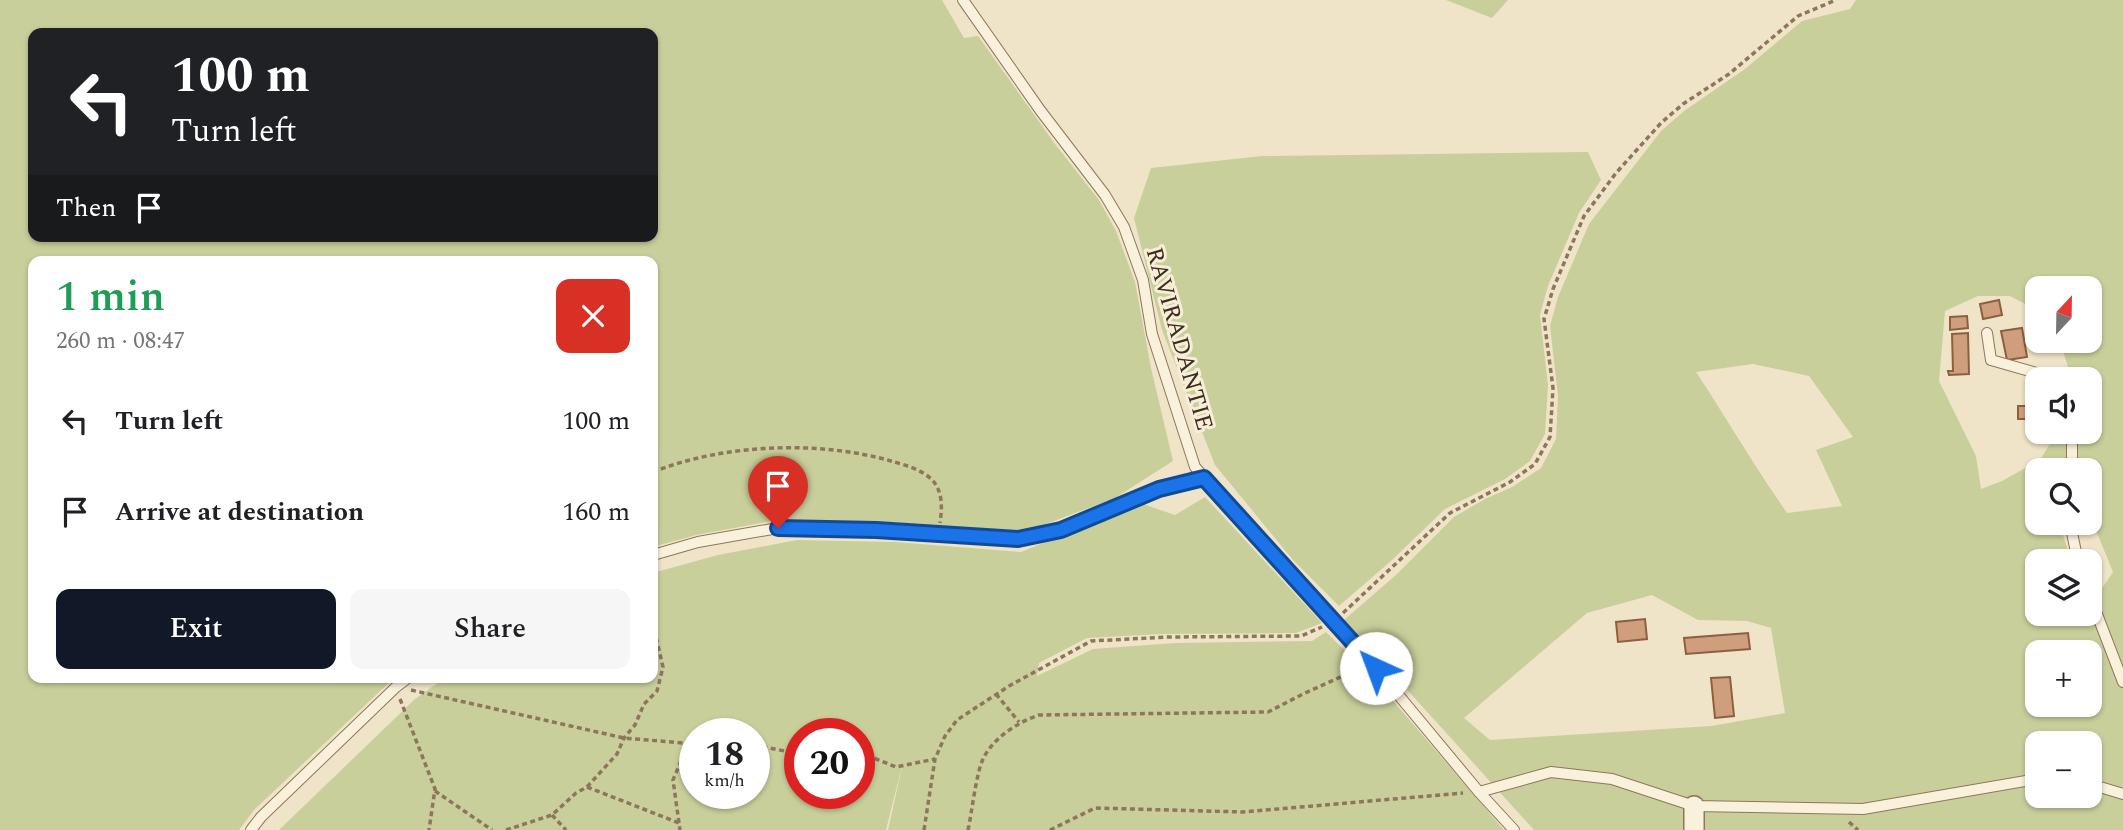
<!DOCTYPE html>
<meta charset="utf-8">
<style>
body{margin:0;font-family:Spectral,serif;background:#f6f6f6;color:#202124;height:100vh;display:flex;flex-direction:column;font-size:26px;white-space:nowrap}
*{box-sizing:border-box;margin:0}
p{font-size:23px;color:#757577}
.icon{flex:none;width:38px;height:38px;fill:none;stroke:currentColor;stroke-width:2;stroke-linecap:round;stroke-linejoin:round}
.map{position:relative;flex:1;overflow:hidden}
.details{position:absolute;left:28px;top:256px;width:630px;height:427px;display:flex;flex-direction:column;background:#fff;border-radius:14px;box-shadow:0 2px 5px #0004}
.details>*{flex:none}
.hud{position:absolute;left:28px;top:28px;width:630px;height:214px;border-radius:14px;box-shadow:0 2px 5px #0004;background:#202124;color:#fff;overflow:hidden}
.needle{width:46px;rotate:22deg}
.buttons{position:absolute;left:2025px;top:276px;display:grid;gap:14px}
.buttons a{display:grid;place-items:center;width:77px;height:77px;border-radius:14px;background:#fff;box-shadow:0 2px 5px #0004;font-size:35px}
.speed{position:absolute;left:679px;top:718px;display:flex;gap:14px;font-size:35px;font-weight:700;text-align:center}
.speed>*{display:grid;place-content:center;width:91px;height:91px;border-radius:50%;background:#fff;box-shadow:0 2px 5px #0004;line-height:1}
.speed small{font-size:18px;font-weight:400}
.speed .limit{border:10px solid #d22;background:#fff;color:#111}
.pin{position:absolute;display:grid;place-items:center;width:60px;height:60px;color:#fff;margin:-72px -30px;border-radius:50% 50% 50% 0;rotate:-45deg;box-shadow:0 0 7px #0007}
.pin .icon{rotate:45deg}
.me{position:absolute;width:77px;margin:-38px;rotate:317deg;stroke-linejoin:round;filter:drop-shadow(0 0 5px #0008)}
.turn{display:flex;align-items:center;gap:24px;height:147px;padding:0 28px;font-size:32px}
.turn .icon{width:91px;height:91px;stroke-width:2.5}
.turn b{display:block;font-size:49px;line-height:60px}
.then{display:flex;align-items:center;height:66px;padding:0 28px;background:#0003;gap:14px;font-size:26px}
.round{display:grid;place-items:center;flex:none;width:74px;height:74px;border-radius:14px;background:#f6f6f6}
.head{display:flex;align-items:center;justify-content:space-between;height:119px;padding:0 28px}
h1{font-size:42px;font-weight:600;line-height:52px;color:#1e9e55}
.primary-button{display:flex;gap:14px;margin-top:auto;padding:14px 28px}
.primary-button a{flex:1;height:80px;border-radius:14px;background:#111827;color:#fff;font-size:28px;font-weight:600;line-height:80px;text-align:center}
.primary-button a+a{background:#f6f6f6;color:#202124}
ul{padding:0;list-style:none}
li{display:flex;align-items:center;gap:21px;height:91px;padding:0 28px}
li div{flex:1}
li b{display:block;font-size:26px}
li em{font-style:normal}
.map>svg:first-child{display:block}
.green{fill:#c9cf9b;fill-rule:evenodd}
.building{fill:#cf9f7d;stroke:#8d5f41;stroke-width:2}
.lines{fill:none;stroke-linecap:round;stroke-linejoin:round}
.service-casing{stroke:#8d765c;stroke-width:12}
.minor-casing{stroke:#8d765c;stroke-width:22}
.path{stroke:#8d765c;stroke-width:3.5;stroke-dasharray:5 3.5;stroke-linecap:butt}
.service{stroke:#faf1dc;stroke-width:10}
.minor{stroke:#faf1dc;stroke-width:19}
.route-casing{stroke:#114b97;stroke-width:18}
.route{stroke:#1a73e8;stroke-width:12}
.labels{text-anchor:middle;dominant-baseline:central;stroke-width:6;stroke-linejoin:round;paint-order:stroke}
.street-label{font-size:24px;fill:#3d2e20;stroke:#f7eed8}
</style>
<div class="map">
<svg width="2123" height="830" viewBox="0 0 2123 830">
<rect width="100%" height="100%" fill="#f0e4c8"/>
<g class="green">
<path d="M0 0H942L964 38 978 36 1055 144 1099 200 1116 231 1135 282 1151 368 1173 461 1115 498 1046 524 1018 531 877 522 777 520 696 535 653 547V261H33V677H395L254 810 239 830H0ZM33 33H653V236H33Z"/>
<path d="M1446 0H1508L1492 18Z"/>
<path d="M1856 0H2123V830H1534L1344 620 1397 574 1454 517 1485 499 1512 487 1541 468 1556 439 1558 396 1550 326 1558 297 1589 224 1661 131 1684 111 1745 69 1802 21 1850 9ZM2037 289H2090V341H2060L2072 380H2090V432H2057L2040 460 2002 481 1981 489 1976 456 1939 381 1945 311 1978 296H2010L2037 310ZM1753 364 1809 376 1853 437 1816 450 1842 506 1787 513C1755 467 1727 419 1696 372ZM2037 471H2090V516L2113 572 2090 606V614H2037V562H2072L2059 523H2037ZM1652 595 1698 620 1747 621 1771 628 1785 713 1711 726 1490 740 1464 718 1587 613ZM2037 653H2090V705H2037ZM2037 744H2090V796H2037Z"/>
<path d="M1588 152 1601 180 1579 213 1548 286 1540 315 1548 385 1545 434 1530 461 1505 479 1445 509 1391 561 1339 606 1293 560 1215 465 1162 330 1134 218 1151 168 1262 156Z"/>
<path d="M1205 497 1322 623 1296 633 1163 634 1087 638 1039 663 1037 676 1093 649 1175 643 1312 641 1326 632 1377 682 1504 830H888L904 758 886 830H279L415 699 446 677H653V573L656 572 718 555 797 540 895 542 1021 552 1140 503 1175 515ZM695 733H754V793H695ZM800 733H859V793H800Z"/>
</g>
<g class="building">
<path d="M1999 300 2002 315 1983 319 1980 304Z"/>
<path d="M1967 316 1968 328 1950 330V317Z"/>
<path d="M2022 328 2027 357 2007 360 2001 331Z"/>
<path d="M1968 333 1969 374 1949 375 1948 371H1953L1952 334Z"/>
<path d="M2030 400H2037V425H2030V419H2018V406H2030Z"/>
<path d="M1645 619 1647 639 1618 642 1616 622Z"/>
<path d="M1748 633 1750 649 1686 654 1684 638Z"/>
<path d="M1730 677 1734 716 1715 718 1711 678Z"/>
</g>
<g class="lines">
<defs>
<g id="service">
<path d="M963 0 1040 110 1105 195 1124 227 1143 280 1152 334 1195 467 1301 588 1376 668 1479 792 1514 830"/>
<path d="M1987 333 1991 360 2040 374 2045 380"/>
<path d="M2072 432V471"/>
<path d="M2070 523 2078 562"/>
<path d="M653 555 698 542 778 528 876 530 1018 539 1061 530 1159 489 1204 478"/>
<path d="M2090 596 2123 682"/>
<path d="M2090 784 2123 794"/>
<path d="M1479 792 1551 772 1612 779 1694 806 1863 809 2037 779"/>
<path d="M251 830 261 817 396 687 409 677"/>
</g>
<path id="minor" d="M1694 830V806"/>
</defs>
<use href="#service" class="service-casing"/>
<use href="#minor" class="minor-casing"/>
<g class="path">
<path d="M653 472C723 444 818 440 891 461 905 465 924 470 934 482 943 494 942 509 940 523"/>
<path d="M1343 613 1450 513 1510 482 1535 464 1550 437 1553 388 1544 319 1553 289 1584 216 1616 173 1661 123 1683 104 1729 74 1798 16 1836 0"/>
<path d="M411 690 624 738 695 744"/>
<path d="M996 694 1019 722"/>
<path d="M400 699 435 789 429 830"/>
<path d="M754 745 800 754"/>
<path d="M859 752 896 767 935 759"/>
<path d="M587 787 679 823 680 830"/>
<path d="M435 791 492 830"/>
<path d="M552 815 566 830"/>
<path d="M1849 822 1858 830"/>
<path d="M679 823 673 780 688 744"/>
<path d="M506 830 552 815 576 793 587 787 617 754 624 738 635 725 644 704 657 691 663 667 653 624"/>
<path d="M924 830 935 759 945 736 957 720 1009 686 1091 641 1168 637 1301 636 1322 627"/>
<path d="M968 830C972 812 976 774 983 759 993 738 1018 722 1039 715L1268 712 1303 694 1345 675 1362 671"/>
<path d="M1050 830 1095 808 1243 812 1463 793"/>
</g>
<use href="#service" class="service"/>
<use href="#minor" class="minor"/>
</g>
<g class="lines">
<defs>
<path id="route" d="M778 528 876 530 1018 539 1061 530 1159 489 1204 478 1376 668"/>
</defs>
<use href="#route" class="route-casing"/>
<use href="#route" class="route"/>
</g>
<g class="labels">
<g class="street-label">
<text transform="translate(1179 339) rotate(74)">RAVIRADANTIE</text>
</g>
</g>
</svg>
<div class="buttons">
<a><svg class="needle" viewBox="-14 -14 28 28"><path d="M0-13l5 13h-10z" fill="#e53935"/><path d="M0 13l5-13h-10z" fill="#757577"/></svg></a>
<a><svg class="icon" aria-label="sound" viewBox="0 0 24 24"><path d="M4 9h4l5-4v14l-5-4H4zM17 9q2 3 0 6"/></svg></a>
<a><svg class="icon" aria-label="search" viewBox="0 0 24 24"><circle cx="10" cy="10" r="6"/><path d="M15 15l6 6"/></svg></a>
<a><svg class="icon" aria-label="layers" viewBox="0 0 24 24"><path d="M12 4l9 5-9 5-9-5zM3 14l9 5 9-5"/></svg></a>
<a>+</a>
<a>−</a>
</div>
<div class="speed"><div>18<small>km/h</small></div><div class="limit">20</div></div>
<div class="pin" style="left:778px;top:528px;background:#d93025"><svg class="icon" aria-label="arrive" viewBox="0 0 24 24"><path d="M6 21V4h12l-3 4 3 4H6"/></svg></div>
<svg class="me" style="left:1376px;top:668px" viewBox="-20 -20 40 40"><circle r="19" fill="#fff"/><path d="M0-13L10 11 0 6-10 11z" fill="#1a73e8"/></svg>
<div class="hud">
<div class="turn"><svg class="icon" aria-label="left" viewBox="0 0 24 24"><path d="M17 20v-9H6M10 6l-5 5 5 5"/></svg><div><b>100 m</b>Turn left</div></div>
<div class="then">Then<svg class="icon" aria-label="arrive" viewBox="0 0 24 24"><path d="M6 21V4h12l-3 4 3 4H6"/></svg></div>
</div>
<section class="details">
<div class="head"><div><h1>1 min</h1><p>260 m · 08:47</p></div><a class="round" style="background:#d93025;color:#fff"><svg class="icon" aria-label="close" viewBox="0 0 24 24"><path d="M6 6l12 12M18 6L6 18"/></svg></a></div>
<ul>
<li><svg class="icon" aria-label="left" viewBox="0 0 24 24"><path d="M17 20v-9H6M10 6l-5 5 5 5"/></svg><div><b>Turn left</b></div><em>100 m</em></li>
<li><svg class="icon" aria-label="arrive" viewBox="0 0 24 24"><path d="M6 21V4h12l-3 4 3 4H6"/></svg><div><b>Arrive at destination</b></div><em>160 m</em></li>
</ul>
<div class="primary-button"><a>Exit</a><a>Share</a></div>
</section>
</div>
